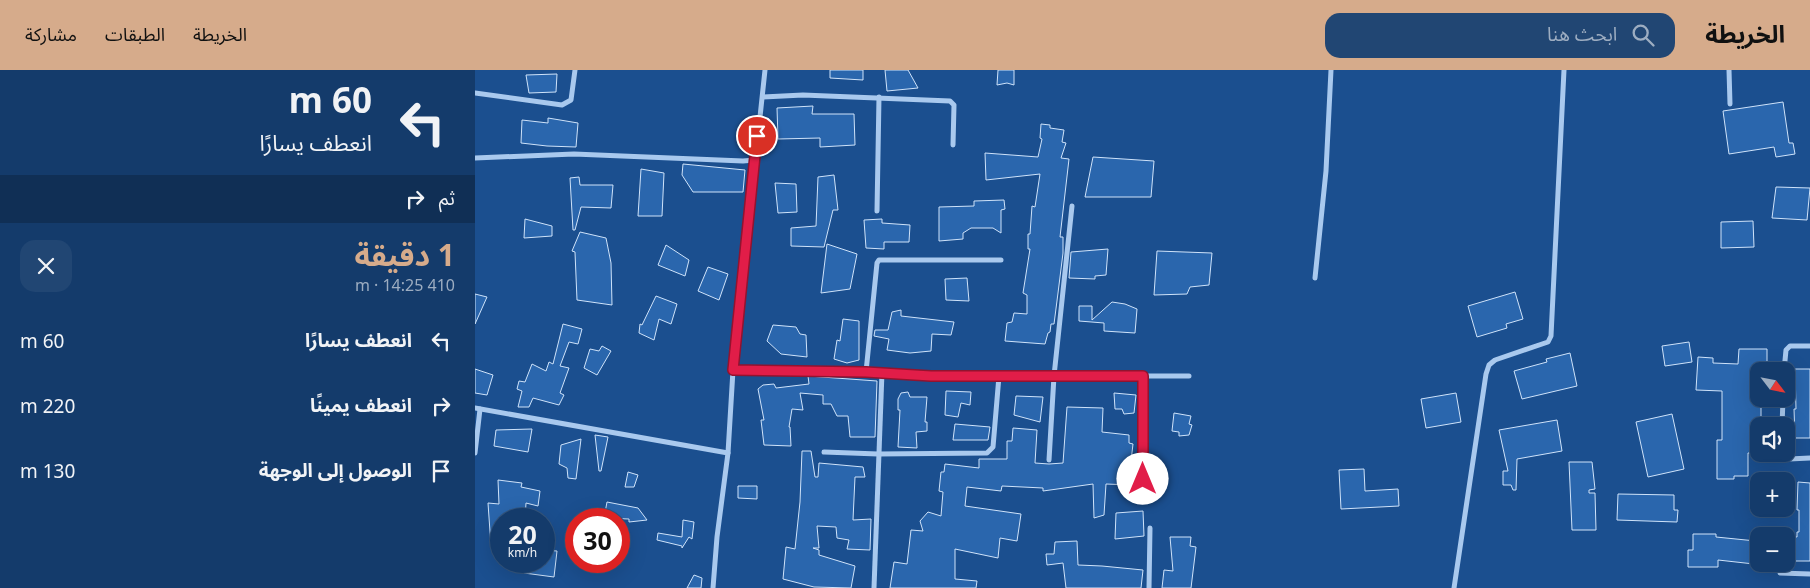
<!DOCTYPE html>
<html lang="ar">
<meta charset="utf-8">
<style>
body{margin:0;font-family:"Noto Sans","Noto Sans Arabic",sans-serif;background:#214673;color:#f1f3f6;direction:rtl;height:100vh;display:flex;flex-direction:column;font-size:19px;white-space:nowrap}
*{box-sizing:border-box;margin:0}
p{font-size:16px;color:#9dadc1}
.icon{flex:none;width:28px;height:28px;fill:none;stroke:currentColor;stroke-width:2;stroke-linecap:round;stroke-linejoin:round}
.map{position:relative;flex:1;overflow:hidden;direction:ltr}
.panel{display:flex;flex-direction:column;background:#143b6b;width:475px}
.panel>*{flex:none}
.guide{background:#143b6b;color:#f1f3f6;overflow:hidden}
.needle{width:32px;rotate:122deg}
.controls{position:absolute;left:1275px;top:292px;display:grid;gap:10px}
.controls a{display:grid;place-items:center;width:45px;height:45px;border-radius:10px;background:#143b6b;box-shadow:0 5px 20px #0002,0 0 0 1px #33557e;font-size:25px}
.speed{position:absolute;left:15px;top:438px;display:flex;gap:10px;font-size:25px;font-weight:700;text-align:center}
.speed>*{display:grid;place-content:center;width:65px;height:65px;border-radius:50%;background:#143b6b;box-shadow:0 5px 20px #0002,0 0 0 1px #33557e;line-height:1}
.speed small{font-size:12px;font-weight:400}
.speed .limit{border:8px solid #d22;background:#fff;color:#111}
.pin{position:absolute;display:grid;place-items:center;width:42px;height:42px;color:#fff;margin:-21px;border:2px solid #fff;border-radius:50%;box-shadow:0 1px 5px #0007}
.me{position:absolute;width:55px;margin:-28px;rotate:0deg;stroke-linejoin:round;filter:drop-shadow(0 0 4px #0008)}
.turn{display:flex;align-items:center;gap:18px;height:105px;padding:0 20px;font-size:22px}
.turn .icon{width:65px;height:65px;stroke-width:2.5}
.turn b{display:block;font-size:35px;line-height:42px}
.then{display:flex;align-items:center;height:48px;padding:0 20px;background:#0003;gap:10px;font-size:19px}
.round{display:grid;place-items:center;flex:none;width:52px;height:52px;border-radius:15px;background:#214673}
.headline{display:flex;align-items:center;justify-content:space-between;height:85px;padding:0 20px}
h1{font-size:30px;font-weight:700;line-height:38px;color:#d6ab8b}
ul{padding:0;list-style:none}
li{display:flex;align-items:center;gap:15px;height:65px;padding:0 20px}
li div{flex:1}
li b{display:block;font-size:19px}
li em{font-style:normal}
header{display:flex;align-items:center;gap:30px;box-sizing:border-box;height:70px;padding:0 25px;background:#d6ab8b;color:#111}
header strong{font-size:24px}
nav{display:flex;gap:28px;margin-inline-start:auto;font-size:18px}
.search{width:350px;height:45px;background:#214673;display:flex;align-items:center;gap:12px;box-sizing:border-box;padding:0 18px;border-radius:15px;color:#9dadc1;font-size:19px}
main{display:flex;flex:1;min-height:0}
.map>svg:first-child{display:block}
.building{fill:#2a66ad;stroke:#cfe3fa}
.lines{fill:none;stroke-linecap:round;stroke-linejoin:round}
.street{stroke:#a9c9ee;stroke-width:5}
.route-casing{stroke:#92132f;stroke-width:12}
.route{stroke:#e11d48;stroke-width:9}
</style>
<header>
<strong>الخريطة</strong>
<div class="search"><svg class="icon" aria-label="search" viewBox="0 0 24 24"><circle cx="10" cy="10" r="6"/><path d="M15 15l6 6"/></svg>ابحث هنا</div>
<nav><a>الخريطة</a><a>الطبقات</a><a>مشاركة</a></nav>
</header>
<main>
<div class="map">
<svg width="1335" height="518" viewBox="0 0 1335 518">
<rect width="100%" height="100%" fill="#1b4f8f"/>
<g class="building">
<path d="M355 0H388V10L355 8Z"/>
<path d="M410 0H433L443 18 412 21Z"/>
<path d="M523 0H539V15L532 13 522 15Z"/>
<path d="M82 4 81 22 54 23 51 5Z"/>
<path d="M1308 32 1314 73H1318L1320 84 1301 87 1299 77 1254 84 1248 41Z"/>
<path d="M338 36 337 44H379L380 75 345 77V68L303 69 302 38Z"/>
<path d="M73 48 103 53 101 77 72 76 46 73 47 50 73 53Z"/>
<path d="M566 54 575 55V58L589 60 587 72 591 73 586 88 594 89 585 167H588V183L583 223 579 254H576L575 262 573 263 570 274 530 271 532 253 537 252 539 243 552 244V225L548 223 555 179H553V164H555L557 136 560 137 565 104 511 110 510 83 563 87 567 69 565 68Z"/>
<path d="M618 87 679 91 676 127H610Z"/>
<path d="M208 94 270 100 268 122H218L207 105Z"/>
<path d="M166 99 189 103 187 146H163Z"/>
<path d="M359 105 363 140H358L349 177 316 176V158L341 156 343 107Z"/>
<path d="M104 107 105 115H138L136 138 106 137 100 160H98L95 108Z"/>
<path d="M300 113 321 114 322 142 303 143Z"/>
<path d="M1301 117 1335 118 1332 150 1297 148Z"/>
<path d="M529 130 530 139 526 140V163L518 158H496L488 163V169L464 171V137L499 136V131Z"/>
<path d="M50 149 77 156V166L49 168Z"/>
<path d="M407 149V153L435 155 434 172H409V179L391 178 389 150Z"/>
<path d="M1278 151 1279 177 1246 178V152Z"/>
<path d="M105 162 131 168 136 193 137 235 102 230 100 182 97 181Z"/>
<path d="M352 174 382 184 375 219 346 223Z"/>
<path d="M191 175 214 190 210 206 183 195Z"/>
<path d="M633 179 631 205 620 206V209L594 208 596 182Z"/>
<path d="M682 181 737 183 734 215 715 217 712 224 679 225Z"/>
<path d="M233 197 253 204 244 230 223 221Z"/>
<path d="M492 208 494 231 471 230 470 209Z"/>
<path d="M1040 222 1048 249 1031 254 1032 258 1002 267 993 236Z"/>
<path d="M0 224 12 227 0 254Z"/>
<path d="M181 226 202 234 196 254 184 249 179 270 164 263 165 254 167 255Z"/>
<path d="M637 232 650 234 662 239 660 263 629 261V253L604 251V236H617V250Z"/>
<path d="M426 240V246L479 252 476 265 457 264 456 281 435 283 412 280 414 269 399 266 400 260H413L417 242Z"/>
<path d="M368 249 384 251V290L372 293 359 289 362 270 365 271Z"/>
<path d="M88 254 107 259 103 274 94 272 85 296 94 298 85 323 89 325 84 335 58 328 54 337H43L47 321 42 319 44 311 50 312 57 294 71 301 74 292 78 294Z"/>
<path d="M298 255 321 257 325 264 331 265 332 287 306 284 292 271Z"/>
<path d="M1214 272 1217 292 1190 296 1187 276Z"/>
<path d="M127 276 136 281 122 305 109 298 115 279 124 281Z"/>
<path d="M1264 279H1292V296H1284V336H1286V356H1284V383H1273V406H1259V409H1242V370H1247V321L1221 320 1223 287 1238 288V293L1263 294Z"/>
<path d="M1095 283 1102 316 1047 329 1039 301 1072 292 1071 289Z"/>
<path d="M0 299 18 305 12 325 0 323Z"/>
<path d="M1320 299H1335V368H1320L1319 339H1321Z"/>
<path d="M333 306 402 311 400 367H375L373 346H362L356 334H348V325L325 323 328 340 317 339 314 357H315L316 376 289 375 286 350H289L283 319 288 315 299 314 301 318 334 314Z"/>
<path d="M471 321 496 322 495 335 486 333 483 347 470 345Z"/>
<path d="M433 322 435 327H452L450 352H452V361L441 362 442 378 423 377 425 340H423V329L426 323Z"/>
<path d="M639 323 661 325 659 343 649 344 647 339H640Z"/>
<path d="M981 323 986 352 951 358 946 329Z"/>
<path d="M541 326 568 327 565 352 539 345Z"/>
<path d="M592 337 628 338 627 362 654 365V373L658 374 656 391V415L631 414 629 445 619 448 618 414 568 421V418L527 416 526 421 492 417 490 436 546 444 542 471 525 468 523 488 480 479V509L502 511 501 518H415L419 492 432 494 436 460 448 461 445 451 453 442 466 446 468 422 464 421 466 402H469L470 394 504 398V389H532V371H537L538 358 562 360 560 393 574 394 588 393Z"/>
<path d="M699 343 716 346 714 354 717 355 714 365 704 366V362L697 361Z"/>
<path d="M1197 344 1209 399 1173 407 1161 352Z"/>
<path d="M1082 350 1087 381 1042 389 1041 420H1038L1036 415H1028V401H1033L1024 360Z"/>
<path d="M480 354 515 357 513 370H478Z"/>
<path d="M57 359 53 382 19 376 21 360Z"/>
<path d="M120 365 133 367 126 401H124Z"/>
<path d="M106 369 101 409 93 408 92 398 84 394 86 375Z"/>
<path d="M327 381H336L340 407H343L344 393 388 397 390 407H380L378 450 396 449 395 480 372 479 374 470 362 468 361 457 342 456 344 478H338L344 480V485L380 496 376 518 339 517 308 509 311 477 320 479 325 432Z"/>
<path d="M1094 392H1117L1120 419 1114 420V423H1120L1121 460H1097Z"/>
<path d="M889 399 890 421 923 419 924 436 866 439 864 400Z"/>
<path d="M153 402 163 405 159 417H150Z"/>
<path d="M23 410 47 413 46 417 65 421 63 436 51 433 50 449H26V477L16 476 13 433 24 434Z"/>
<path d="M1323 412 1335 413V491H1311V466L1322 467V462H1324V440H1322Z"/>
<path d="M263 416H282V429L263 428Z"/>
<path d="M1143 424 1199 425V440H1203L1202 452 1142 450Z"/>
<path d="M132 432 163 438 172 450 154 452V449L129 448Z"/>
<path d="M668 441 669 466 640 469 641 443Z"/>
<path d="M208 450 219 452 217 469 214 467 207 478V476L182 470 183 463 207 467Z"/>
<path d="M1218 464H1241V467L1281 471 1279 494 1243 490V497H1213V480H1218Z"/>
<path d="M695 467H716L715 476 721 477 716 518H687L689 500 698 501Z"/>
<path d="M602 471 603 495 627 496 668 500 666 518H591L588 493 572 495 571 484H579L580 472Z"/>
<path d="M69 480 82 481 79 507 49 503 50 491H69Z"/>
<path d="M219 505 227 508 226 518H212Z"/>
</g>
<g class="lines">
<g class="street">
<path d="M1254 0 1255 34"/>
<path d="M0 23 87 35 96 30 100 0"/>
<path d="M288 27 328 25 475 31 479 35 478 75"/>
<path d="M0 88 99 84 268 91 279 90"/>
<path d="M402 141 404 27"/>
<path d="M840 208 851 101 856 0"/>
<path d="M258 300 391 302 456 306H714"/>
<path d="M1309 301 1311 280 1315 276H1335"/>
<path d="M391 302 402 193 404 190H526"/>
<path d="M0 338 253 383"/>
<path d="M1307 356 1308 329"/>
<path d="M349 382 403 384 512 383 518 377 524 306"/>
<path d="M0 383 5 339"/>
<path d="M1307 384 1314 389 1335 388"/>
<path d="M574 390 579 306 597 136"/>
<path d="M668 409V306"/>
<path d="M1305 503 1335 504"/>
<path d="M238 518 242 467 253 383 258 300 290 0"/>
<path d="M399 518 407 302"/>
<path d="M674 518 675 458"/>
<path d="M979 518 1011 304 1014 295 1020 290 1073 272 1076 266 1089 0"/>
</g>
</g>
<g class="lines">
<defs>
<path id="route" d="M282 66 258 300 391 302 456 306H668V409"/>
</defs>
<use href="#route" class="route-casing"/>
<use href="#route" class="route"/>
</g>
</svg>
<div class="controls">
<a><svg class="needle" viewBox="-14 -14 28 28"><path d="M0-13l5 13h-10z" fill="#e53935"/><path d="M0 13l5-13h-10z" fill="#9dadc1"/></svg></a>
<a><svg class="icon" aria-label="sound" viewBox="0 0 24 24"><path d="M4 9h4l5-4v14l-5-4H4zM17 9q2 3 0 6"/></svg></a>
<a>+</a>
<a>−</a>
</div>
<div class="speed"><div>20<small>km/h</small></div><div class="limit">30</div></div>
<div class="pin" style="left:282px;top:66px;background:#d93025"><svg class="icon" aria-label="arrive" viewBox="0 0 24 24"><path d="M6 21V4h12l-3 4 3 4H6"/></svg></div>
<svg class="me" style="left:668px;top:409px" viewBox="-20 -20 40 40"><circle r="19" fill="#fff"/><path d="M0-13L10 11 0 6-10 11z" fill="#e11d48"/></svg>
</div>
<section class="panel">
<div class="guide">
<div class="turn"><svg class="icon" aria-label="left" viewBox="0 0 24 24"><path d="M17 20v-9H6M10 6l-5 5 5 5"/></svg><div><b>60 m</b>انعطف يسارًا</div></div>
<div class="then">ثم<svg class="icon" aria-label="right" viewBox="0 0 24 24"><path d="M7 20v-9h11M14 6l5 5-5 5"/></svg></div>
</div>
<div class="headline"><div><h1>1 دقيقة</h1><p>410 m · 14:25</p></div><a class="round"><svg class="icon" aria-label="close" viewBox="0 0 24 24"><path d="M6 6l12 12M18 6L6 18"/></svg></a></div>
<ul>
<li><svg class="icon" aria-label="left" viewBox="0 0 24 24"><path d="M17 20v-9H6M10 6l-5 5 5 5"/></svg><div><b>انعطف يسارًا</b></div><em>60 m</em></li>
<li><svg class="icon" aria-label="right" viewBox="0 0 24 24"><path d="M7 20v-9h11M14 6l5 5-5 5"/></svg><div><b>انعطف يمينًا</b></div><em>220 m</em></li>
<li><svg class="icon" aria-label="arrive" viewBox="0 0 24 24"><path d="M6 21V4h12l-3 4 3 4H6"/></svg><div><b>الوصول إلى الوجهة</b></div><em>130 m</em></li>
</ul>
</section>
</main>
